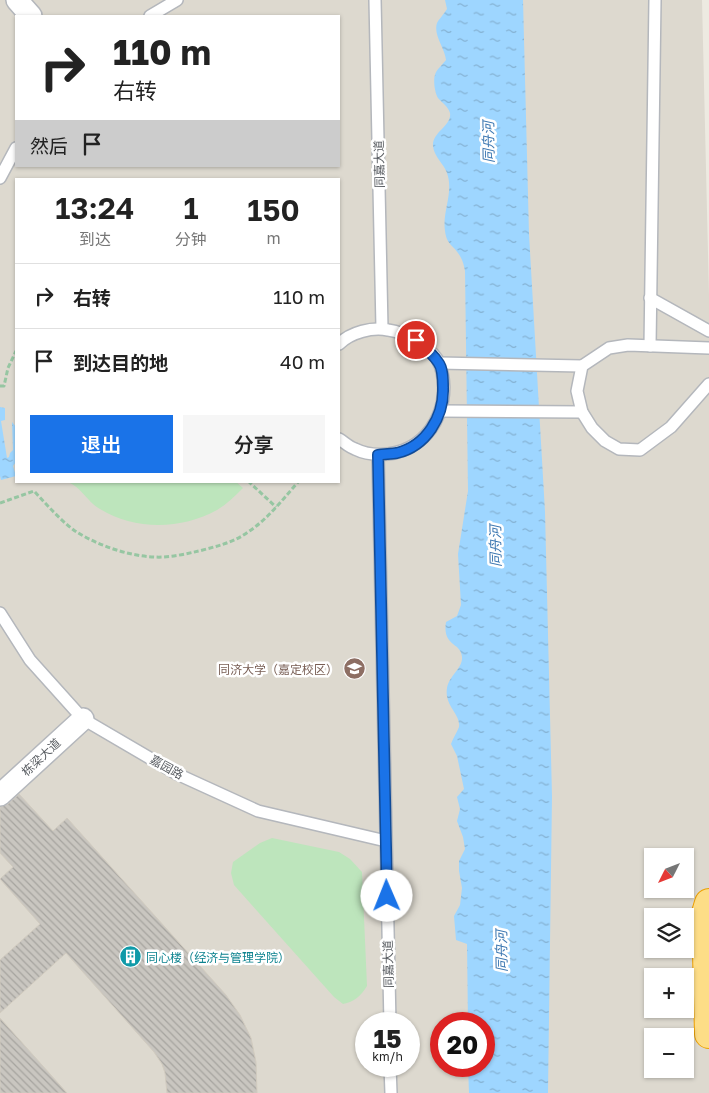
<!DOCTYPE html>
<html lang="zh">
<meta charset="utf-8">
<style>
body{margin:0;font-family:"Golos Text","Noto Sans SC",sans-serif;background:#f6f6f6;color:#222;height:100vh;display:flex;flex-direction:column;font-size:19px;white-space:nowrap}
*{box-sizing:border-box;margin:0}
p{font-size:16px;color:#767676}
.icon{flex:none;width:28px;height:28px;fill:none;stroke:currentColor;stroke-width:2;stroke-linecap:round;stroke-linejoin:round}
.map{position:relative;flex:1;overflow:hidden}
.sheet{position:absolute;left:15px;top:178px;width:325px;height:305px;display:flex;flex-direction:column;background:#fff;border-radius:0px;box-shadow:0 1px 4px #0004}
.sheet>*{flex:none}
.top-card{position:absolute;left:15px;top:15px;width:325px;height:152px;border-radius:0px;box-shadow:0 1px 4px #0004;background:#fff;color:#222;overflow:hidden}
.needle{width:32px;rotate:228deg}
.tools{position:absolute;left:644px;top:848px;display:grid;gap:10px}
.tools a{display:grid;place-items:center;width:50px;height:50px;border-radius:0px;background:#fff;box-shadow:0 1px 4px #0004;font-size:25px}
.speed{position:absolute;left:355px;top:1012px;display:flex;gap:10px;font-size:25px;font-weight:700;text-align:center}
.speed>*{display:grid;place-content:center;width:65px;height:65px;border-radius:50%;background:#fff;box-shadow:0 1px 4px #0004;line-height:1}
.speed small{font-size:12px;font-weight:400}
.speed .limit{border:8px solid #d22;background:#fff;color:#111}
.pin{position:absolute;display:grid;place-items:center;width:42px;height:42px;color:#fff;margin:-21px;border:2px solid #fff;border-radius:50%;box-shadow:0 1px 5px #0007}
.me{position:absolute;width:55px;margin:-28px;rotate:359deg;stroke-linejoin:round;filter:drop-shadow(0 0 4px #0008)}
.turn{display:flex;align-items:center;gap:18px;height:105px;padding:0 15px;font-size:22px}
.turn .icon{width:65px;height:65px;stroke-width:2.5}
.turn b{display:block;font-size:35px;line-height:42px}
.then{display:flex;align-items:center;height:48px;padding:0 15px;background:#0003;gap:10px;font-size:19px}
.eta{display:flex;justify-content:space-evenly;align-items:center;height:85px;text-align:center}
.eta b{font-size:30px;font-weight:600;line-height:35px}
.cta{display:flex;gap:10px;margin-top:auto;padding:10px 15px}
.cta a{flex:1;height:58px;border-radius:0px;background:#1a73e8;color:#fff;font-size:20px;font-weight:600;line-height:58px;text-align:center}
.cta a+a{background:#f6f6f6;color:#222}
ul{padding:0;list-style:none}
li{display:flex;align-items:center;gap:15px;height:65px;padding:0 15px;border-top:1px solid #e0e0e0}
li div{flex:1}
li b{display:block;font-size:19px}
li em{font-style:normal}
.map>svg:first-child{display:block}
.education{fill:#ddd9cf;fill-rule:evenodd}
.grass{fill:#bde5bc}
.water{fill:url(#water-ripples)}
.building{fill:url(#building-back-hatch);stroke:#d1cbbf}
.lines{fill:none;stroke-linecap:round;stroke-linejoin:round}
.lane-casing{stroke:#b4b7bc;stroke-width:14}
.street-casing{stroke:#b4b7bc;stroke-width:24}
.highway-casing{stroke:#eda000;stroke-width:30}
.path{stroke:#96c6a2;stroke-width:3;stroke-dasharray:5 2.5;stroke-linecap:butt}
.lane{stroke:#fff;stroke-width:11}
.street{stroke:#fff;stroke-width:21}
.highway{stroke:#fddd87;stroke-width:28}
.route-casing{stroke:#114b97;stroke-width:12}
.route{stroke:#1a73e8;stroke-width:9}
.labels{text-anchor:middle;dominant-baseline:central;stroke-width:5;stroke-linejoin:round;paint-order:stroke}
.street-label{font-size:12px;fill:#595d62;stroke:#fff}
.education-label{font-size:12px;fill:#785e54;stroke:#fff;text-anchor:end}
.culture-label{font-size:12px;fill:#0d838f;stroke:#fff;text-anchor:start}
.water-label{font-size:14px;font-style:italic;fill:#3c77b1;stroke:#fff}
</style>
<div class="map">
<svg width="709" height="1093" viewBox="0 0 709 1093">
<defs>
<pattern id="water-ripples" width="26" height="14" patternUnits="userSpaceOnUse" patternTransform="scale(1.25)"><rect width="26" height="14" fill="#9ed6ff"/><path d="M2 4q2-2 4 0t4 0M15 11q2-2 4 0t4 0" fill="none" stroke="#84b1d2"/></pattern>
<pattern id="building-back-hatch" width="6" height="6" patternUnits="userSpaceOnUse" patternTransform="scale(1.25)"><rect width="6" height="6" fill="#c9c6c0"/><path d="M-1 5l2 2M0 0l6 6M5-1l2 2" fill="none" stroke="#a6a49f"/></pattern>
</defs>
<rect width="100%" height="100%" fill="#edeae1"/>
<path class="education" d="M0 0H702L709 295V1093H0ZM16 16H339V166H16ZM16 179H339V481H16ZM652 856H685V889H652ZM652 916H685V949H652ZM652 976H685V1009H652ZM366 1024H409V1066H366ZM441 1024H484V1066H441ZM652 1036H685V1069H652Z"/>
<g class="grass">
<path d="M64 481H235L243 488C235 496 227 504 217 510 181 530 134 530 100 509 85 500 81 485 64 481Z"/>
<path d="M272 838 339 852 350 859 362 872 367 986C361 996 354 1002 343 1004L334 997 234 885 231 873 233 862 260 843Z"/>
</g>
<g class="water">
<path d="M445 0H523L529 234 545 512 552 796 548 1093H469L468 1066H484V1024H468L467 944 456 940 454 916 460 905 462 888 459 871V861L465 849 463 837 457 821 460 809 457 797 464 789 457 756 451 744C453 738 457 732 459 727 461 714 444 706 447 688 449 676 463 668 462 657 461 642 442 647 446 622L457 616 461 605 458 554 468 491 465 271C464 266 463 261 460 256 454 245 447 246 445 231 442 211 454 193 447 173 444 164 434 157 433 146 432 132 452 126 450 113 448 106 442 103 438 98 435 93 433 81 435 75 436 70 443 64 446 60 445 48 433 35 437 23 439 19 444 14 447 9Z"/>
<path d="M0 407 5 408V420L1 421 7 458 9 457 10 453 13 450 12 422 16 427V462L13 466 16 476 1 480 0 476Z"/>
</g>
<g class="building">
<path d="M19 794 53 831 67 818 226 995 240 1015 251 1038 256 1062 257 1093H167L165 1073 162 1064 154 1052 66 953 0 1013V960L40 924 0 879 13 867 0 853V807L8 804Z"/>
<path d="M0 1018 67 1093H0Z"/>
</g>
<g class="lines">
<defs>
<g id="lane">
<path d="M375 0 382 328"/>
<path d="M150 16 177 0"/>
<path d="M0 178 16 148"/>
<path d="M650 298 709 331"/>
<path d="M339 344C351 332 372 327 388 330 405 332 434 348 440 365 453 404 431 449 388 454 378 455 365 454 355 449 349 447 344 442 339 439"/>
<path d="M650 346 655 0"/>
<path d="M709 348 628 345 609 348 582 366 577 391 582 412 592 428 605 441 619 449 640 450 671 427 709 384"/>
<path d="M439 363 582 366"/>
<path d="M441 411 582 412"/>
<path d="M378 455 390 1024"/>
<path d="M0 613 30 660 83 719 177 774 258 811 386 841"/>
<path d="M390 1066 391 1093"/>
</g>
<g id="street">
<path d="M17 0 31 16"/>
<path d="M0 795 83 719"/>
</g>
<path id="highway" d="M709 903 706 913 709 1034"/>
</defs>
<use href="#lane" class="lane-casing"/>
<use href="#street" class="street-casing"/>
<use href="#highway" class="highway-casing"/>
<g class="path">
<path d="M0 386H4L8 368 16 351"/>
<path d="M248 481 276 507"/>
<path d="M0 503 34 491C47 505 60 520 75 531 97 545 128 556 154 557 169 558 185 554 199 551 217 546 233 543 248 532 268 519 283 499 299 481"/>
</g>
<use href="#lane" class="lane"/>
<use href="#street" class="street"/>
<use href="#highway" class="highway"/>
</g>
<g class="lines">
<defs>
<path id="route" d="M387 896 378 455C384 454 391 454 397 453 426 446 444 417 443 388 443 380 443 368 438 362 432 353 423 346 416 340"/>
</defs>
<use href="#route" class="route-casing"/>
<use href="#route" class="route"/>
</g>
<defs>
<symbol id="university-disc" viewBox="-11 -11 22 22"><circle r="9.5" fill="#8d6e63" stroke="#fff"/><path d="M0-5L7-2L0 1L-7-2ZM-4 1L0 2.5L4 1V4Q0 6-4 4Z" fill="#fff"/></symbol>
<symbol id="building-disc" viewBox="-11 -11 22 22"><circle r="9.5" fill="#0f9aa8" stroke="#fff"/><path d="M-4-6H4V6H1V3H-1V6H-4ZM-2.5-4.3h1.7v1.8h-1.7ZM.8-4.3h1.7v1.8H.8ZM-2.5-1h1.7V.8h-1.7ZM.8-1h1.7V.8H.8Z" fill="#fff"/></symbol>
</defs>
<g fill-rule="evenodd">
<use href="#university-disc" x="342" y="656" width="25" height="25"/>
<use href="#building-disc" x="118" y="944" width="25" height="25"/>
</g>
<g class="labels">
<g class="street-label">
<text transform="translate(379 164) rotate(-91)">同嘉大道</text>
<text transform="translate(41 757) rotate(-43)">栋梁大道</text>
<text transform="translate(167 767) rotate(29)">嘉园路</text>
<text transform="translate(388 964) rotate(-91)">同嘉大道</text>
</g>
<g class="education-label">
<text x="338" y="669">同济大学（嘉定校区）</text>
</g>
<g class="culture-label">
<text x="146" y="957">同心楼（经济与管理学院）</text>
</g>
<g class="water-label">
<text transform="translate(488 142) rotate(-91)">同舟河</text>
<text transform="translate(495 546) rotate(-91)">同舟河</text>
<text transform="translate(501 951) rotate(-91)">同舟河</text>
</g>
</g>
</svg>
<div class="tools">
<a><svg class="needle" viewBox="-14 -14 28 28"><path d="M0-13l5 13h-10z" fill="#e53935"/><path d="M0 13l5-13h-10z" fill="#767676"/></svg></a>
<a><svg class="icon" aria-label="layers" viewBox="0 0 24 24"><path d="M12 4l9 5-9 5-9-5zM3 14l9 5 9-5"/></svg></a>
<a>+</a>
<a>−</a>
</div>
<div class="speed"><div>15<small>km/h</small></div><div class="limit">20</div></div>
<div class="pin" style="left:416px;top:340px;background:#d93025"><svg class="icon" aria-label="arrive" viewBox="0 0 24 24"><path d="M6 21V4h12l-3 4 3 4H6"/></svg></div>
<svg class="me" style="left:387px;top:896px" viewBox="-20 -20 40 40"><circle r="19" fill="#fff"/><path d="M0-13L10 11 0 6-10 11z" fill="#1a73e8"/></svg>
<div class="top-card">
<div class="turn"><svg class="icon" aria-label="right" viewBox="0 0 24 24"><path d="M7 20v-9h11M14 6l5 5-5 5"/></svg><div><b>110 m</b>右转</div></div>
<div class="then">然后<svg class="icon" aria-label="arrive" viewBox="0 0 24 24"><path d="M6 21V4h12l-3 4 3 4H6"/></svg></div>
</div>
<section class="sheet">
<div class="eta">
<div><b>13:24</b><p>到达</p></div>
<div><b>1</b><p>分钟</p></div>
<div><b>150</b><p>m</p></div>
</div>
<ul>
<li><svg class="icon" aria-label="right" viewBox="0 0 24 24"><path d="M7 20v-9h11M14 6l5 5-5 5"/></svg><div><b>右转</b></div><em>110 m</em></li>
<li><svg class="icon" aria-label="arrive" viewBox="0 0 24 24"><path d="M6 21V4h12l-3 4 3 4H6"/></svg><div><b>到达目的地</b></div><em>40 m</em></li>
</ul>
<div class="cta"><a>退出</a><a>分享</a></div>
</section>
</div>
